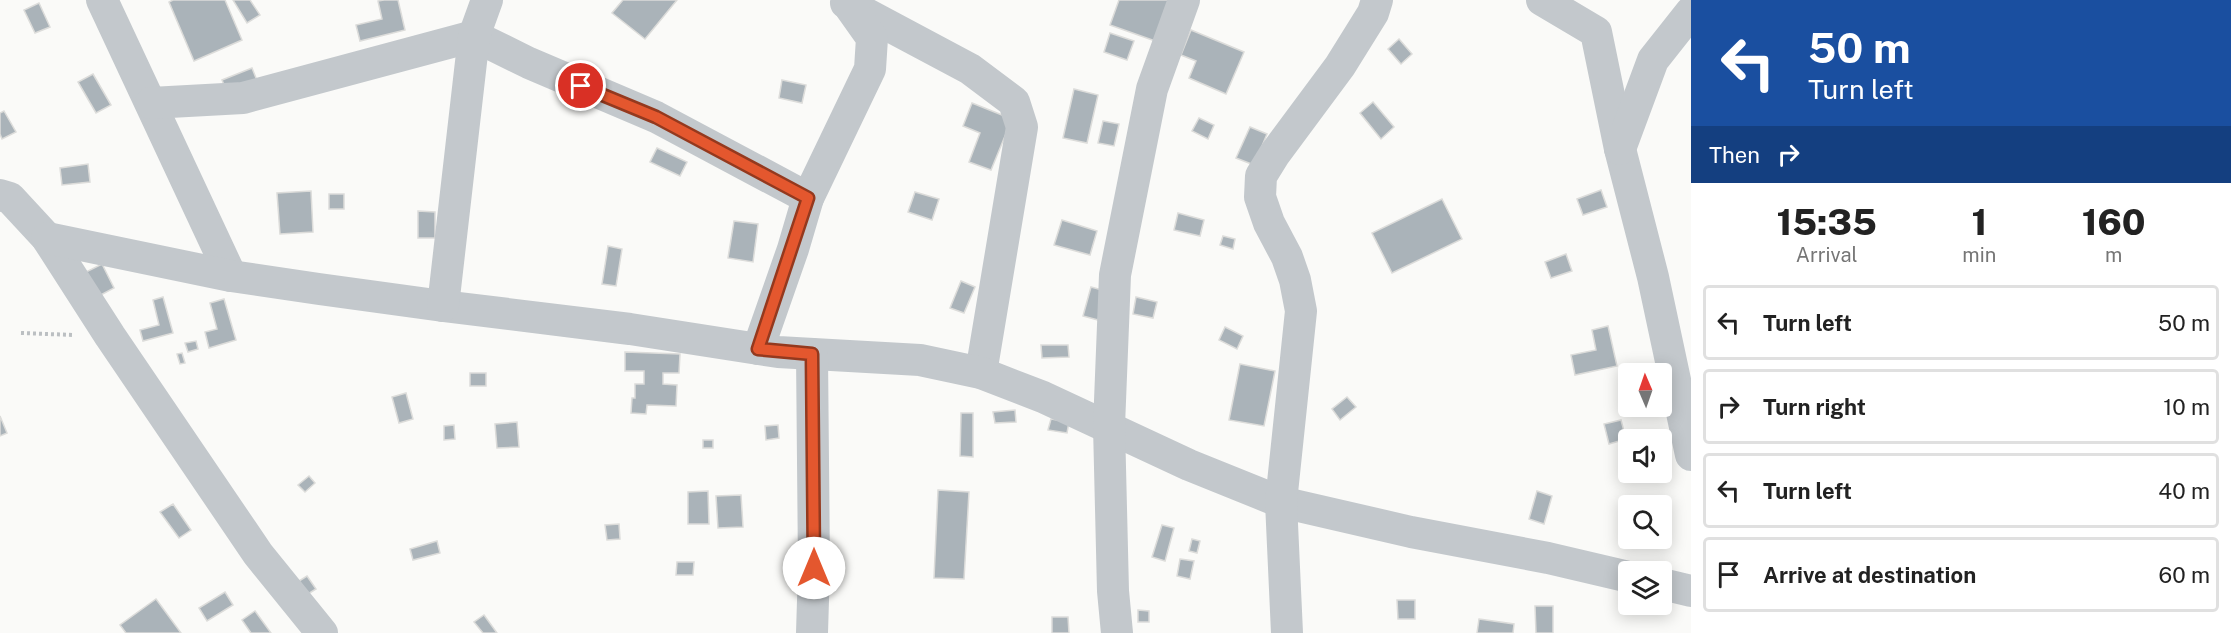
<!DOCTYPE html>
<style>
body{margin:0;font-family:"Public Sans",sans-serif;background:#f6f6f6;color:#222;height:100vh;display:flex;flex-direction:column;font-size:22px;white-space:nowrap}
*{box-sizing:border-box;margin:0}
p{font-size:20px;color:#767676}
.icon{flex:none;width:33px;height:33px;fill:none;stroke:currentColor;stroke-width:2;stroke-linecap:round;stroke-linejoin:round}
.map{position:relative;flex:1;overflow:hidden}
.side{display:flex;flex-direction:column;background:#fff;width:540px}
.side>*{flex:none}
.hud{background:#1a4fa0;color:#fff;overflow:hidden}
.needle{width:39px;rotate:358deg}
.fabs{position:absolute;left:1618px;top:363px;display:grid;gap:12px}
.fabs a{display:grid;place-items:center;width:54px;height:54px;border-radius:6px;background:#fff;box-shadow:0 3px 15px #0003;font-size:30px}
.pin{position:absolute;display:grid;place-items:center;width:51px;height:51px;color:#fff;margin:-26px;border:3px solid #fff;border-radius:50%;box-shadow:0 2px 6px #0007}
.me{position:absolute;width:66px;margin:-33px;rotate:0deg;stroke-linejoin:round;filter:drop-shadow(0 0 4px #0008)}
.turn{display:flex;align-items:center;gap:21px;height:126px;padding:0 18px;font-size:27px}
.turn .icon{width:78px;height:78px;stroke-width:2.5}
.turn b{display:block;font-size:42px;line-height:51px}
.then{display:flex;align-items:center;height:57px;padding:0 18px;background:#0003;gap:12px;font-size:22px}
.eta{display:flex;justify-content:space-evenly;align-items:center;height:102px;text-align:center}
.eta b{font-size:36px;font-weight:800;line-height:42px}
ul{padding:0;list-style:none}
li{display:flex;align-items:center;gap:18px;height:75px;margin:0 12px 9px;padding:0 6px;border:3px solid #e0e0e0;border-radius:6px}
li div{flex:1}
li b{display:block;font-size:22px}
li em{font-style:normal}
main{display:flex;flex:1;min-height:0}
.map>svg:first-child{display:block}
.building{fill:#aab3b9;stroke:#dcdcda;stroke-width:1.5}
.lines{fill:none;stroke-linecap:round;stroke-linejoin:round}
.path{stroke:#bbbfc2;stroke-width:4;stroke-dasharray:3 3;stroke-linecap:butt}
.minor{stroke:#c3c8cc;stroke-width:32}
.route-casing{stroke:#94391e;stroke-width:15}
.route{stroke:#e4572e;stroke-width:10}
</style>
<main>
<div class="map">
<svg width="1691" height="633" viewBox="0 0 1691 633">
<rect width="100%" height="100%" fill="#fafaf8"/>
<g class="building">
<path d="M173 0H225L242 40 194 61 169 2Z"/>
<path d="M233 0H250L260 15 247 23Z"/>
<path d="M384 0H398L405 30 360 41 356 25 382 19 378 1Z"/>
<path d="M623 0H677L645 39 612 13Z"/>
<path d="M1119 0H1173L1158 42 1110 25Z"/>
<path d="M39 3 50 27 35 33 24 10Z"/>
<path d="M1191 30 1244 52 1226 94 1189 78 1196 61 1181 55Z"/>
<path d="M1110 33 1134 41 1127 60 1104 52Z"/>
<path d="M1399 39 1412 54 1401 64 1388 49Z"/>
<path d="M252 68 258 83 228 95 222 80Z"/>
<path d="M93 74 111 105 96 113 78 82Z"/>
<path d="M782 80 806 85 802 103 779 98Z"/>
<path d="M1074 89 1098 95 1087 143 1063 138Z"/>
<path d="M1373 102 1394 127 1381 139 1360 113Z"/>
<path d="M972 103 1012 119 991 170 969 162 980 133 963 126Z"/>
<path d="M4 111 16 132 2 139 0 134V113Z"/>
<path d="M1199 118 1214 125 1208 139 1192 131Z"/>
<path d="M1103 121 1119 124 1114 146 1098 143Z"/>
<path d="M1250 127 1267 134 1254 165 1236 158Z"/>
<path d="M657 148 687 162 680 176 650 162Z"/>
<path d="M88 164 90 182 62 185 60 168Z"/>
<path d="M1601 190 1607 207 1583 215 1577 199Z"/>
<path d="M311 191 313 232 280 234 277 193Z"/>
<path d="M915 192 939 199 932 220 908 212Z"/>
<rect x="329" y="194" width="15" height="15"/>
<path d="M1442 199 1462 239 1392 273 1372 233Z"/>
<path d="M418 211 435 212V238H418Z"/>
<path d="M1178 213 1204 220 1200 236 1174 230Z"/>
<path d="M1062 220 1097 231 1090 255 1054 245Z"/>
<path d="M734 221 758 224 753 262 728 258Z"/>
<path d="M1223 236 1235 239 1233 249 1220 245Z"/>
<path d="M608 246 622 249 616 286 602 284Z"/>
<path d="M1566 254 1572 271 1551 278 1545 262Z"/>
<path d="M102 264 114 288 97 297 84 273Z"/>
<path d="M961 281 975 287 964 313 950 308Z"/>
<path d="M1091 287 1106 291 1098 320 1083 316Z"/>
<path d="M163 297 173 333 143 341 140 330 159 325 153 300Z"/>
<path d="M1136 297 1157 302 1153 318 1133 314Z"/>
<path d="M224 299 236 340 209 348 205 332 217 329 210 303Z"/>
<path d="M1608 326 1617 366 1575 375 1571 355 1596 350 1592 330Z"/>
<path d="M1225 327 1243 336 1237 349 1219 340Z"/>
<path d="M196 341 198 349 188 352 185 343Z"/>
<path d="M1041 345H1068L1069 357 1042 358Z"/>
<path d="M625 352 680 354 679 373H663V384L677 385 676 406 647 405 646 414 631 413 632 398H635V384H644V371H625Z"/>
<path d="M182 353 185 363 180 364 177 354Z"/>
<path d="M1240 364 1275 371 1264 426 1229 420Z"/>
<rect x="470" y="373" width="16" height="13"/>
<path d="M406 393 413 419 399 423 392 397Z"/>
<path d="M1347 397 1356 407 1340 420 1332 409Z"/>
<path d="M1015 410 1016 422 995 423 993 412Z"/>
<path d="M961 413H973V457L960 456Z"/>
<path d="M0 416 7 433 0 436Z"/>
<path d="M1051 419 1069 422 1067 433 1048 430Z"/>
<path d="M1621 420 1626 439 1609 444 1604 424Z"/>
<path d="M517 422 519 447 497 448 495 424Z"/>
<path d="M454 425 455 439 444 440V426Z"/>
<path d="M778 425 779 438 766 440 765 426Z"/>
<rect x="703" y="440" width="10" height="8"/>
<path d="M309 476 315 483 305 492 298 485Z"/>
<path d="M938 490 969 492 964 579 934 578Z"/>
<path d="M708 491 709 524H688V492Z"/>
<path d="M1537 491 1552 496 1544 524 1529 519Z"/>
<path d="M741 495 743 527 718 528 716 496Z"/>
<path d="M173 504 191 530 179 538 160 512Z"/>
<path d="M619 524 620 539 607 540 605 525Z"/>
<path d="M1162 525 1174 528 1165 561 1152 557Z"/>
<path d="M1192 539 1200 541 1197 553 1189 551Z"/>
<path d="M437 541 440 553 413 560 410 549Z"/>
<path d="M1180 559 1194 561 1190 579 1177 576Z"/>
<path d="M677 562H694L693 575H676Z"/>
<path d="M307 576 316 589 308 594 299 581Z"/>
<path d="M225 592 233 605 207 621 199 608Z"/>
<path d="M156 599 181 633H126L120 625Z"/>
<path d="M1397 600H1415V619H1398Z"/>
<path d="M1535 606H1553V633H1536Z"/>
<path d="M1138 610 1149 611V622H1138Z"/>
<path d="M255 611 271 633H251L242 620Z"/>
<path d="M484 615 497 633H483L474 622Z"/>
<path d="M1052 617H1068L1069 633H1052Z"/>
<path d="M1479 619 1514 624 1513 633H1477Z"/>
</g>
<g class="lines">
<path class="path" d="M21 333 74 335"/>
<g class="minor">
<path d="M102 0 231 276"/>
<path d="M1542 0 1596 32 1620 149 1653 277 1691 455"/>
<path d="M846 3 970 69 1014 102 1022 127 981 373"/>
<path d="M151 103 243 98 474 36 529 63 656 117 808 198 793 249 758 349"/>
<path d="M1620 149 1653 60 1691 12"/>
<path d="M0 195 10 198 47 238 110 336 258 554 322 633"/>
<path d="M808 198 870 69 872 38 850 7"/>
<path d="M47 238 231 276 319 289 443 306 630 329 778 352 920 360 981 373 1043 397 1189 465 1281 502 1411 532 1548 558 1629 577"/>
<path d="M443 306 474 36 487 0"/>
<path d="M1662 584 1691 591"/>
<path d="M812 633 814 568 812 354"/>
<path d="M1117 633 1113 591 1109 426 1115 275 1152 89 1184 0"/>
<path d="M1287 633 1281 502 1301 311 1295 280 1287 257 1269 223 1260 197 1261 176 1274 155 1340 66 1373 13 1377 0"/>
</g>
</g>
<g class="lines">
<defs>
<path id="route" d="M581 86 656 117 808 198 758 349 812 354 814 568"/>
</defs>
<use href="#route" class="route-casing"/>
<use href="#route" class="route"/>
</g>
</svg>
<div class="fabs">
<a><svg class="needle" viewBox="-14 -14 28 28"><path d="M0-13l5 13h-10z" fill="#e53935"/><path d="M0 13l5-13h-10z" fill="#767676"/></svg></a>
<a><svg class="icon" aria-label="sound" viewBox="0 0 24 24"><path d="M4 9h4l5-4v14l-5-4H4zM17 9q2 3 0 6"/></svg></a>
<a><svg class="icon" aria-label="search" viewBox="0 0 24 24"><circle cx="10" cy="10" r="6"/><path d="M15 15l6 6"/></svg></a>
<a><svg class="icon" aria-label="layers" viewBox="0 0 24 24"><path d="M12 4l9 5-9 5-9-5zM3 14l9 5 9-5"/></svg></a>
</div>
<div class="pin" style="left:581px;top:86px;background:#d93025"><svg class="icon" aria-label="arrive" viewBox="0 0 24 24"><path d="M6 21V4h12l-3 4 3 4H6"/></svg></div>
<svg class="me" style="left:814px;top:568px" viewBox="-20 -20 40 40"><circle r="19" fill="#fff"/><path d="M0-13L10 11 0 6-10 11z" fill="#e4572e"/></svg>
</div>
<section class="side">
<div class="hud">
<div class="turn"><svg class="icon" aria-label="left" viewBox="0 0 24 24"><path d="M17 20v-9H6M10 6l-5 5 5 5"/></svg><div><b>50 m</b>Turn left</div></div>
<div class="then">Then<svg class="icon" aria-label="right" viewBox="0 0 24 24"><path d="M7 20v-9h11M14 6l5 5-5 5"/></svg></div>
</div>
<div class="eta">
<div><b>15:35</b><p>Arrival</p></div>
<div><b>1</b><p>min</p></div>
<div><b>160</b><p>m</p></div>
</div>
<ul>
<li><svg class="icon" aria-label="left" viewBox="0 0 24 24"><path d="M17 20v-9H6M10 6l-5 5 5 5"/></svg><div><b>Turn left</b></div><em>50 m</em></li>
<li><svg class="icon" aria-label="right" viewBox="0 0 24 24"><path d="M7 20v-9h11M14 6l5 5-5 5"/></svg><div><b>Turn right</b></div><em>10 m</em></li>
<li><svg class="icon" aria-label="left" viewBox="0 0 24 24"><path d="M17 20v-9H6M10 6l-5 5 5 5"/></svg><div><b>Turn left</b></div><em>40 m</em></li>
<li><svg class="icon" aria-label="arrive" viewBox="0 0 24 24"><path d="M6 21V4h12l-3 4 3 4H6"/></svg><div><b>Arrive at destination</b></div><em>60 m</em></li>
</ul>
</section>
</main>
